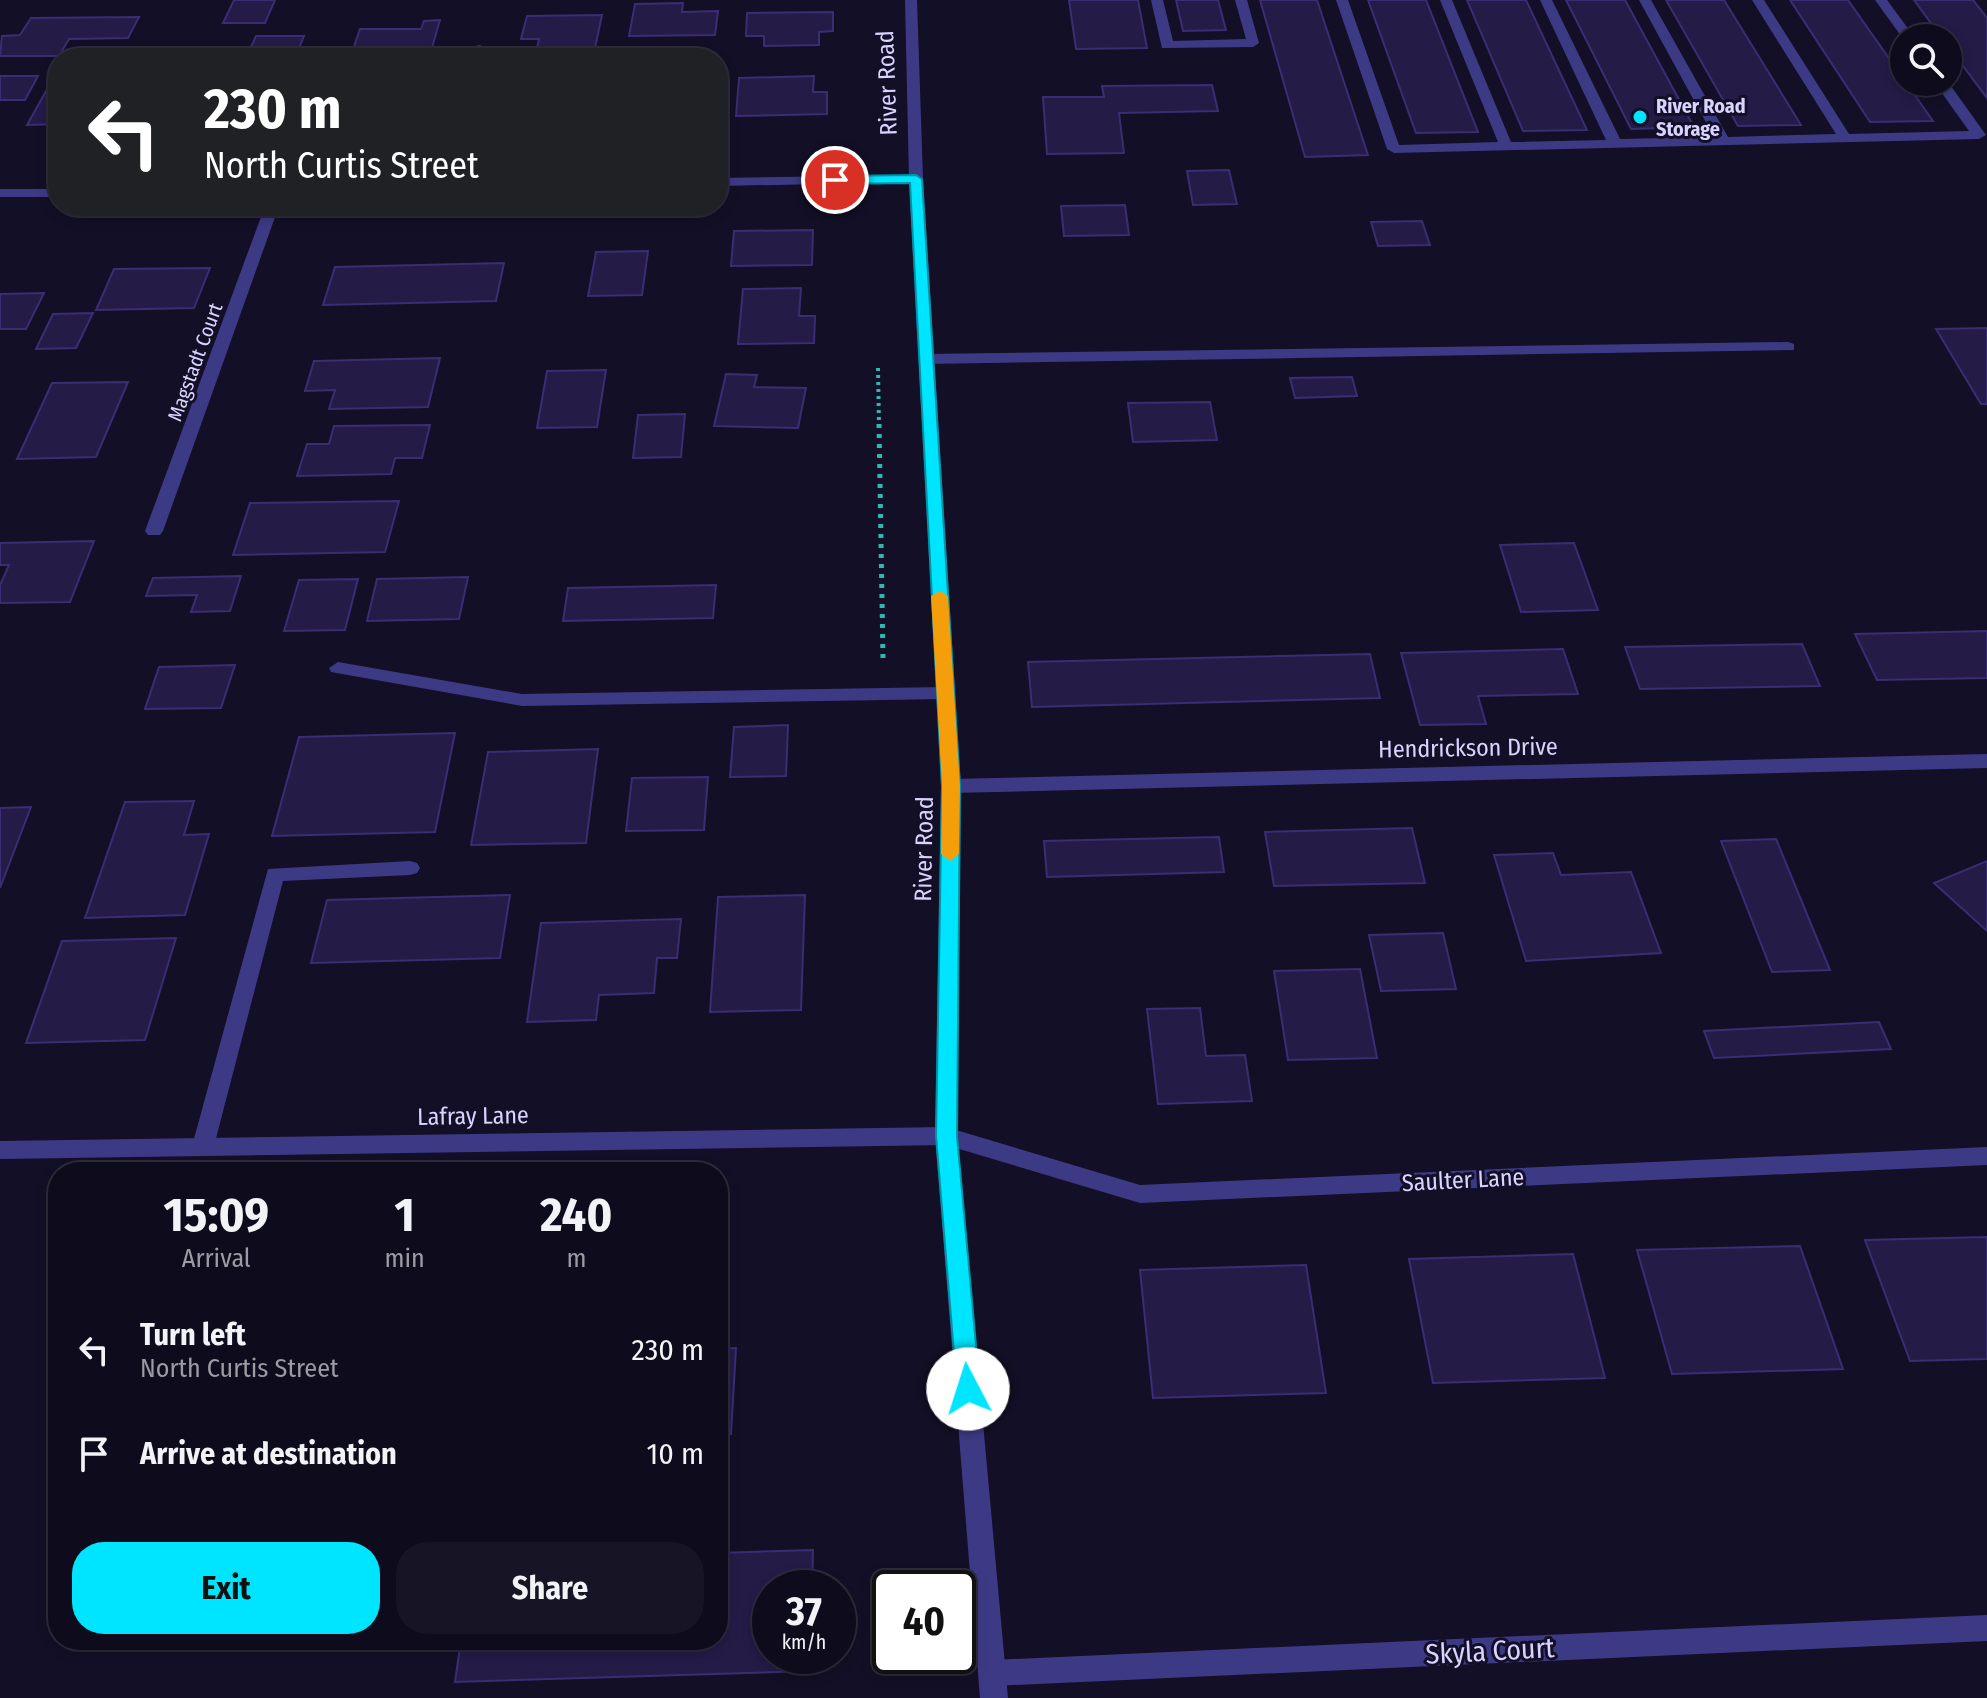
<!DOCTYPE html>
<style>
body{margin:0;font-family:"Fira Sans Condensed",sans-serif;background:#171425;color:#f1f3f6;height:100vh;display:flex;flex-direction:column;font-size:30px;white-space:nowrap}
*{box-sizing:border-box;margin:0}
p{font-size:26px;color:#9b9ba3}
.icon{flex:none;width:44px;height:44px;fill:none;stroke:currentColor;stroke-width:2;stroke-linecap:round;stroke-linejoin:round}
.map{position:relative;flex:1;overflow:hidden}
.panel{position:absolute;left:48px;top:1162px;width:680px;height:488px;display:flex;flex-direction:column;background:#0e0b1c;border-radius:32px;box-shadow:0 4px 12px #0003,0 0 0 2px #2e2b3b}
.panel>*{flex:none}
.banner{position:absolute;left:48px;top:48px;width:680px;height:168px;border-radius:32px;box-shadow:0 4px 12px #0003,0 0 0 2px #2e2b3b;background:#202124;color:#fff;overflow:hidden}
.controls{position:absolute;left:1890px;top:24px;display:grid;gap:16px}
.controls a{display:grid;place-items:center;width:72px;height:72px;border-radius:50%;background:#0e0b1c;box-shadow:0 4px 12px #0003,0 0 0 2px #2e2b3b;font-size:40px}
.speed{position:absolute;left:752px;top:1570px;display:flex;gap:16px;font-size:40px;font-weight:700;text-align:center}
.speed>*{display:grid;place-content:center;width:104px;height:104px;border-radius:50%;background:#0e0b1c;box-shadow:0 4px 12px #0003,0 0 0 2px #2e2b3b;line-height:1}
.speed small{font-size:20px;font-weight:400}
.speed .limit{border:4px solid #111;border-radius:12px;background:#fff;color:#111}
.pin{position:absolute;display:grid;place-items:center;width:68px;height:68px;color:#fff;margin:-34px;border:4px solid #fff;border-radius:50%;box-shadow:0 2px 8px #0007}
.me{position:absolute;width:88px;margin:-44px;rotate:355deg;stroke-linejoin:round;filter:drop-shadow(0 0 6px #0008)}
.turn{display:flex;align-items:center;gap:28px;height:168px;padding:0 24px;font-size:36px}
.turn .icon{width:104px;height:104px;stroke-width:2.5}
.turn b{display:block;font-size:56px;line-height:68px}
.eta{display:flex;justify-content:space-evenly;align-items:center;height:136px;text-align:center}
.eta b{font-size:48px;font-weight:700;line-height:56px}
.primary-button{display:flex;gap:16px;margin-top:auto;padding:16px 24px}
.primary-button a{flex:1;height:92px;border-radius:32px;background:#00e5ff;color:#111;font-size:32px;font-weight:700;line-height:92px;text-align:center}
.primary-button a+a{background:#171425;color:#f1f3f6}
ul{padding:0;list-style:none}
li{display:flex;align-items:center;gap:24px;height:104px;padding:0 24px}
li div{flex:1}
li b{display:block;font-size:30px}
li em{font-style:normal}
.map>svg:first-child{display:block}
.building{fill:#241b47;stroke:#3b2d73;stroke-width:2}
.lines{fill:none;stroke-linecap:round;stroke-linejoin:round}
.path-far1{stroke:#2fb8b0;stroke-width:4;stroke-dasharray:3 4;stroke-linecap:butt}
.path{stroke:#2fb8b0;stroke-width:5;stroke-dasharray:4 6;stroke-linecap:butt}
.service{fill:#3d3a85;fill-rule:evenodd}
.minor{fill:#3d3a85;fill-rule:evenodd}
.tertiary{fill:#3d3a85;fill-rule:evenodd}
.route{fill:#00e5ff;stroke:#0095a6;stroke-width:2}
.slow{fill:#f59e0b}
.poi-dot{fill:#00e5ff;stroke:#130f26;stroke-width:3}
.labels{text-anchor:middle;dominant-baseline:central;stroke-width:6;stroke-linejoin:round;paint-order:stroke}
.far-poi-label{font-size:20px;font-weight:bold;fill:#d9d4ff;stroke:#130f26;text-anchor:start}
.far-street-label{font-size:20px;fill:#d9d4ff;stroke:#130f26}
.street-label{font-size:24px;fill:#d9d4ff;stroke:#130f26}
.near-street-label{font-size:28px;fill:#d9d4ff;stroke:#130f26}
</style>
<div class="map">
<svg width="1987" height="1698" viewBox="0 0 1987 1698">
<rect width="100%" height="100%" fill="#130f26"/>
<g class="building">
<path d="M234 0H275L265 23H223Z"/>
<path d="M1069 0H1138L1147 48 1076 49Z"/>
<path d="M1176 0H1218L1226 30 1183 31Z"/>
<path d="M1260 0H1317L1368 155 1305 157Z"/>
<path d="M1368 0H1426L1478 132 1416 133Z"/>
<path d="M1467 0H1526L1587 130 1523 131Z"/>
<path d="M1566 0H1625L1694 127 1631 129Z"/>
<path d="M1666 0H1724L1801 125 1738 126Z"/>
<path d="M1790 0H1848L1933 121 1870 122Z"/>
<path d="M1914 0H1973L1987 18V98L1948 46V38H1942Z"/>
<path d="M683 3 682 12 718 11 715 35 629 36 635 4Z"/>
<path d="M833 12V31L819 32V45L764 46V36H746L747 13Z"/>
<path d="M602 15 594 53 536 54 539 39H521L527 16Z"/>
<path d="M139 17 128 38 69 39 59 56H0L2 36 20 35 31 18Z"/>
<path d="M440 20 431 51H412L410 58H350L360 29H421L424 21Z"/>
<path d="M256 36H304L295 58H246Z"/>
<path d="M0 76H38L25 100H0Z"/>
<path d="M814 76 813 92H827V114L736 116 739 78Z"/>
<path d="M50 84H58V124L27 125Z"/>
<path d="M1212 85 1218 111 1119 113 1124 153 1047 154 1043 97H1104L1102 86Z"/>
<path d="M1229 170 1237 204 1193 205 1187 171Z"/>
<path d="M1125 205 1129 235 1064 236 1061 206Z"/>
<path d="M1422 221 1430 245 1378 246 1371 222Z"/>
<path d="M813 230 812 265 731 266 734 231Z"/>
<path d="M648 251 642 295 588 296 596 252Z"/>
<path d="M504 263 496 301 323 305 335 267Z"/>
<path d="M210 268 194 308 96 310 114 269Z"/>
<path d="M801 288 799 316H815L814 343 738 344 743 289Z"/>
<path d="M44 293 26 329H0V294Z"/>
<path d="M93 313 76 348 36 349 53 314Z"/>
<path d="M1987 328V404H1981L1936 329Z"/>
<path d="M440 358 428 407 329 409 335 390 305 391 314 361Z"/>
<path d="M606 370 597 427 537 428 547 371Z"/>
<path d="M726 374 757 375 754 387 806 388 798 428 714 426Z"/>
<path d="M1352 377 1357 396 1295 398 1290 378Z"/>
<path d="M128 382 96 457 17 459 52 383Z"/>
<path d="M1210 402 1217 440 1133 442 1128 403Z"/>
<path d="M685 414 681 457 633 458 638 415Z"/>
<path d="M430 425 422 458H395L391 474 297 476 307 444H329L334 426Z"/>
<path d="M399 501 385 552 233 555 250 503Z"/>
<path d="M94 541 70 602 0 603V585L9 565H0V543Z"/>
<path d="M1574 543 1598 610 1521 612 1500 545Z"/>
<path d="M241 576 230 611 191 612 197 595 146 596 153 578Z"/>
<path d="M468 577 459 619 367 621 377 579Z"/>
<path d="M358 579 345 630 284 631 299 580Z"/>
<path d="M716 585 713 618 563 621 568 588Z"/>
<path d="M1987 631V678L1877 680 1855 634Z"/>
<path d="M1802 644 1820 686 1640 689 1625 647Z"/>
<path d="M1563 649 1578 694 1478 696 1486 724 1420 725 1401 653Z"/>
<path d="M1370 654 1380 698 1032 707 1028 662Z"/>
<path d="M235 665 221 708 145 709 159 667Z"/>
<path d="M788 725 786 776 730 777 734 727Z"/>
<path d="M455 733 435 832 272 836 299 737Z"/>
<path d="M598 749 586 843 471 845 488 752Z"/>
<path d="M708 777 704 830 626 831 632 778Z"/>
<path d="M194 801 184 835 209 834 185 915 85 918 125 802Z"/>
<path d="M31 807 0 888V808Z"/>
<path d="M1412 828 1425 883 1274 886 1265 832Z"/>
<path d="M1219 837 1224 872 1047 877 1044 841Z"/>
<path d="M1776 839 1830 970 1772 972 1721 841Z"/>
<path d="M1553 853 1561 875 1631 872 1661 953 1526 961 1494 855Z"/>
<path d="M1987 861V931L1934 883Z"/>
<path d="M510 895 500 958 311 963 327 900Z"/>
<path d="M805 895 801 1010 710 1012 718 897Z"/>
<path d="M681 919 677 958H657L654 993 599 995 596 1020 527 1022 541 923Z"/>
<path d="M1443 933 1456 989 1381 991 1369 935Z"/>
<path d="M176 938 145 1040 26 1043 62 941Z"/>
<path d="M1360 969 1377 1058 1288 1060 1274 971Z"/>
<path d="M1200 1008 1206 1056 1245 1055 1252 1101 1158 1104 1147 1009Z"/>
<path d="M1879 1022 1891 1049 1714 1058 1704 1031Z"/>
<path d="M1987 1237V1359L1910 1361 1865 1240Z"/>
<path d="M1800 1246 1843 1369 1672 1374 1637 1250Z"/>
<path d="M1573 1254 1605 1378 1433 1383 1409 1259Z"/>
<path d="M1306 1265 1326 1393 1153 1398 1140 1270Z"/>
<path d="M736 1348 731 1434 718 1435V1349Z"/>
<path d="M813 1550 812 1588H770V1656H810V1671L455 1682 461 1640H718V1553Z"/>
</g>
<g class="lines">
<g class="path-far1">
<path d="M81 210 231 209"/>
<path d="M878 368 879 426"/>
</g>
<path class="path" d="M879 424 883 659"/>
<g class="service">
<path d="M1151 0H1163L1173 41 1246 39 1235 0H1247L1259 43 1253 47 1162 48Z"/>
<path d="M1336 0H1348L1399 145 1498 142 1440 0H1452L1511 142 1606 140 1540 0H1552L1620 139 1714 137 1639 0H1651L1728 137 1836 134 1752 0H1764L1849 134 1969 131 1934 82H1948L1986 135 1979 139 1394 153 1387 149Z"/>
<path d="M1875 0H1887L1915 38 1904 40Z"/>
<path d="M480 45 486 49 484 58H470L475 46Z"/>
<path d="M1788 342 1794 344V350L926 364 918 359 926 354Z"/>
<path d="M338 662 522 694 945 687 954 693 945 699 522 706 331 672 329 668Z"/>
<path d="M410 861 417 863 420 868 417 873 410 875 283 881 214 1146 211 1152 203 1155 195 1152 192 1146 268 869Z"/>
</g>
<g class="minor">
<path d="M916 175 923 179 921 182 718 186V178Z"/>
<rect x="0" y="189" width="58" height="8"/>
<path d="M265 206H279L163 531 160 535H148L145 531Z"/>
<path d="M1987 754V768L951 793 941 786 951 779Z"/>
<path d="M946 1127 1140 1185 1987 1147V1165L1140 1203 946 1145 0 1159V1141Z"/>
<path d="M1987 1615V1641L993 1686 983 1682 979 1673 983 1664 993 1660Z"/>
</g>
<path class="tertiary" d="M905 0H917L923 179 961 786 957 1136 1008 1698H980L935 1136 941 786 909 179Z"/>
</g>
<path class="route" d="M916 175 922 179 960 786 957 1136 980 1389 976 1396 968 1399 960 1396 957 1389 936 1136 942 786 910 183 835 184 829 180 835 176Z"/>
<path class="slow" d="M940 591 948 596 960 786 959 854 950 861 941 854 942 786 931 596Z"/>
<circle class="poi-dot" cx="1640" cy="117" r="8"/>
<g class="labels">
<g class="far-poi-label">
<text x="1656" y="106">River Road<tspan x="1656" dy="23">Storage</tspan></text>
</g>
<g class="far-street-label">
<text transform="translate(195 362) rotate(-70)">Magstadt Court</text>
</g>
<g class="street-label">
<text transform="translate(887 83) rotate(-92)">River Road</text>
<text transform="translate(1468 748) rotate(-1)">Hendrickson Drive</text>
<text transform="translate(924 849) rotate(-89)">River Road</text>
<text transform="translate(473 1116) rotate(-1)">Lafray Lane</text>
<text transform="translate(1463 1180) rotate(-3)">Saulter Lane</text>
</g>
<g class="near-street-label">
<text transform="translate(1490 1651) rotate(-3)">Skyla Court</text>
</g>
</g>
</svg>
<div class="controls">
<a><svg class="icon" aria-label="search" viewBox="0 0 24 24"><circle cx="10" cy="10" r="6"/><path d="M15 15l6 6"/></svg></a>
</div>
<div class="speed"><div>37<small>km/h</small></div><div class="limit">40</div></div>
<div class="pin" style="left:835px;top:180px;background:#d93025"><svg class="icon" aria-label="arrive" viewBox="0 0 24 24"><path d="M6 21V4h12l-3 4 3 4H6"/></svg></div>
<svg class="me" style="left:968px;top:1389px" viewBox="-20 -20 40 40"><circle r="19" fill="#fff"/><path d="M0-13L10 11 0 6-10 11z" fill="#00e5ff"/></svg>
<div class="banner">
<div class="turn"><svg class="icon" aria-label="left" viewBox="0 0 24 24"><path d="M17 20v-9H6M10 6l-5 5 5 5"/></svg><div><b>230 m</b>North Curtis Street</div></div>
</div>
<section class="panel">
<div class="eta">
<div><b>15:09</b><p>Arrival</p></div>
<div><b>1</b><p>min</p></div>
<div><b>240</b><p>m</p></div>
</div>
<ul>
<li><svg class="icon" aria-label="left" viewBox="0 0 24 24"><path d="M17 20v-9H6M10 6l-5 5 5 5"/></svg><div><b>Turn left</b><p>North Curtis Street</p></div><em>230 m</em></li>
<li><svg class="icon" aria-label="arrive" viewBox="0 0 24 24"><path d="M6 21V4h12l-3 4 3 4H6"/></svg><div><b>Arrive at destination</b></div><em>10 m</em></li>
</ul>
<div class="primary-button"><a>Exit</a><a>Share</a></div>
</section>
</div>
